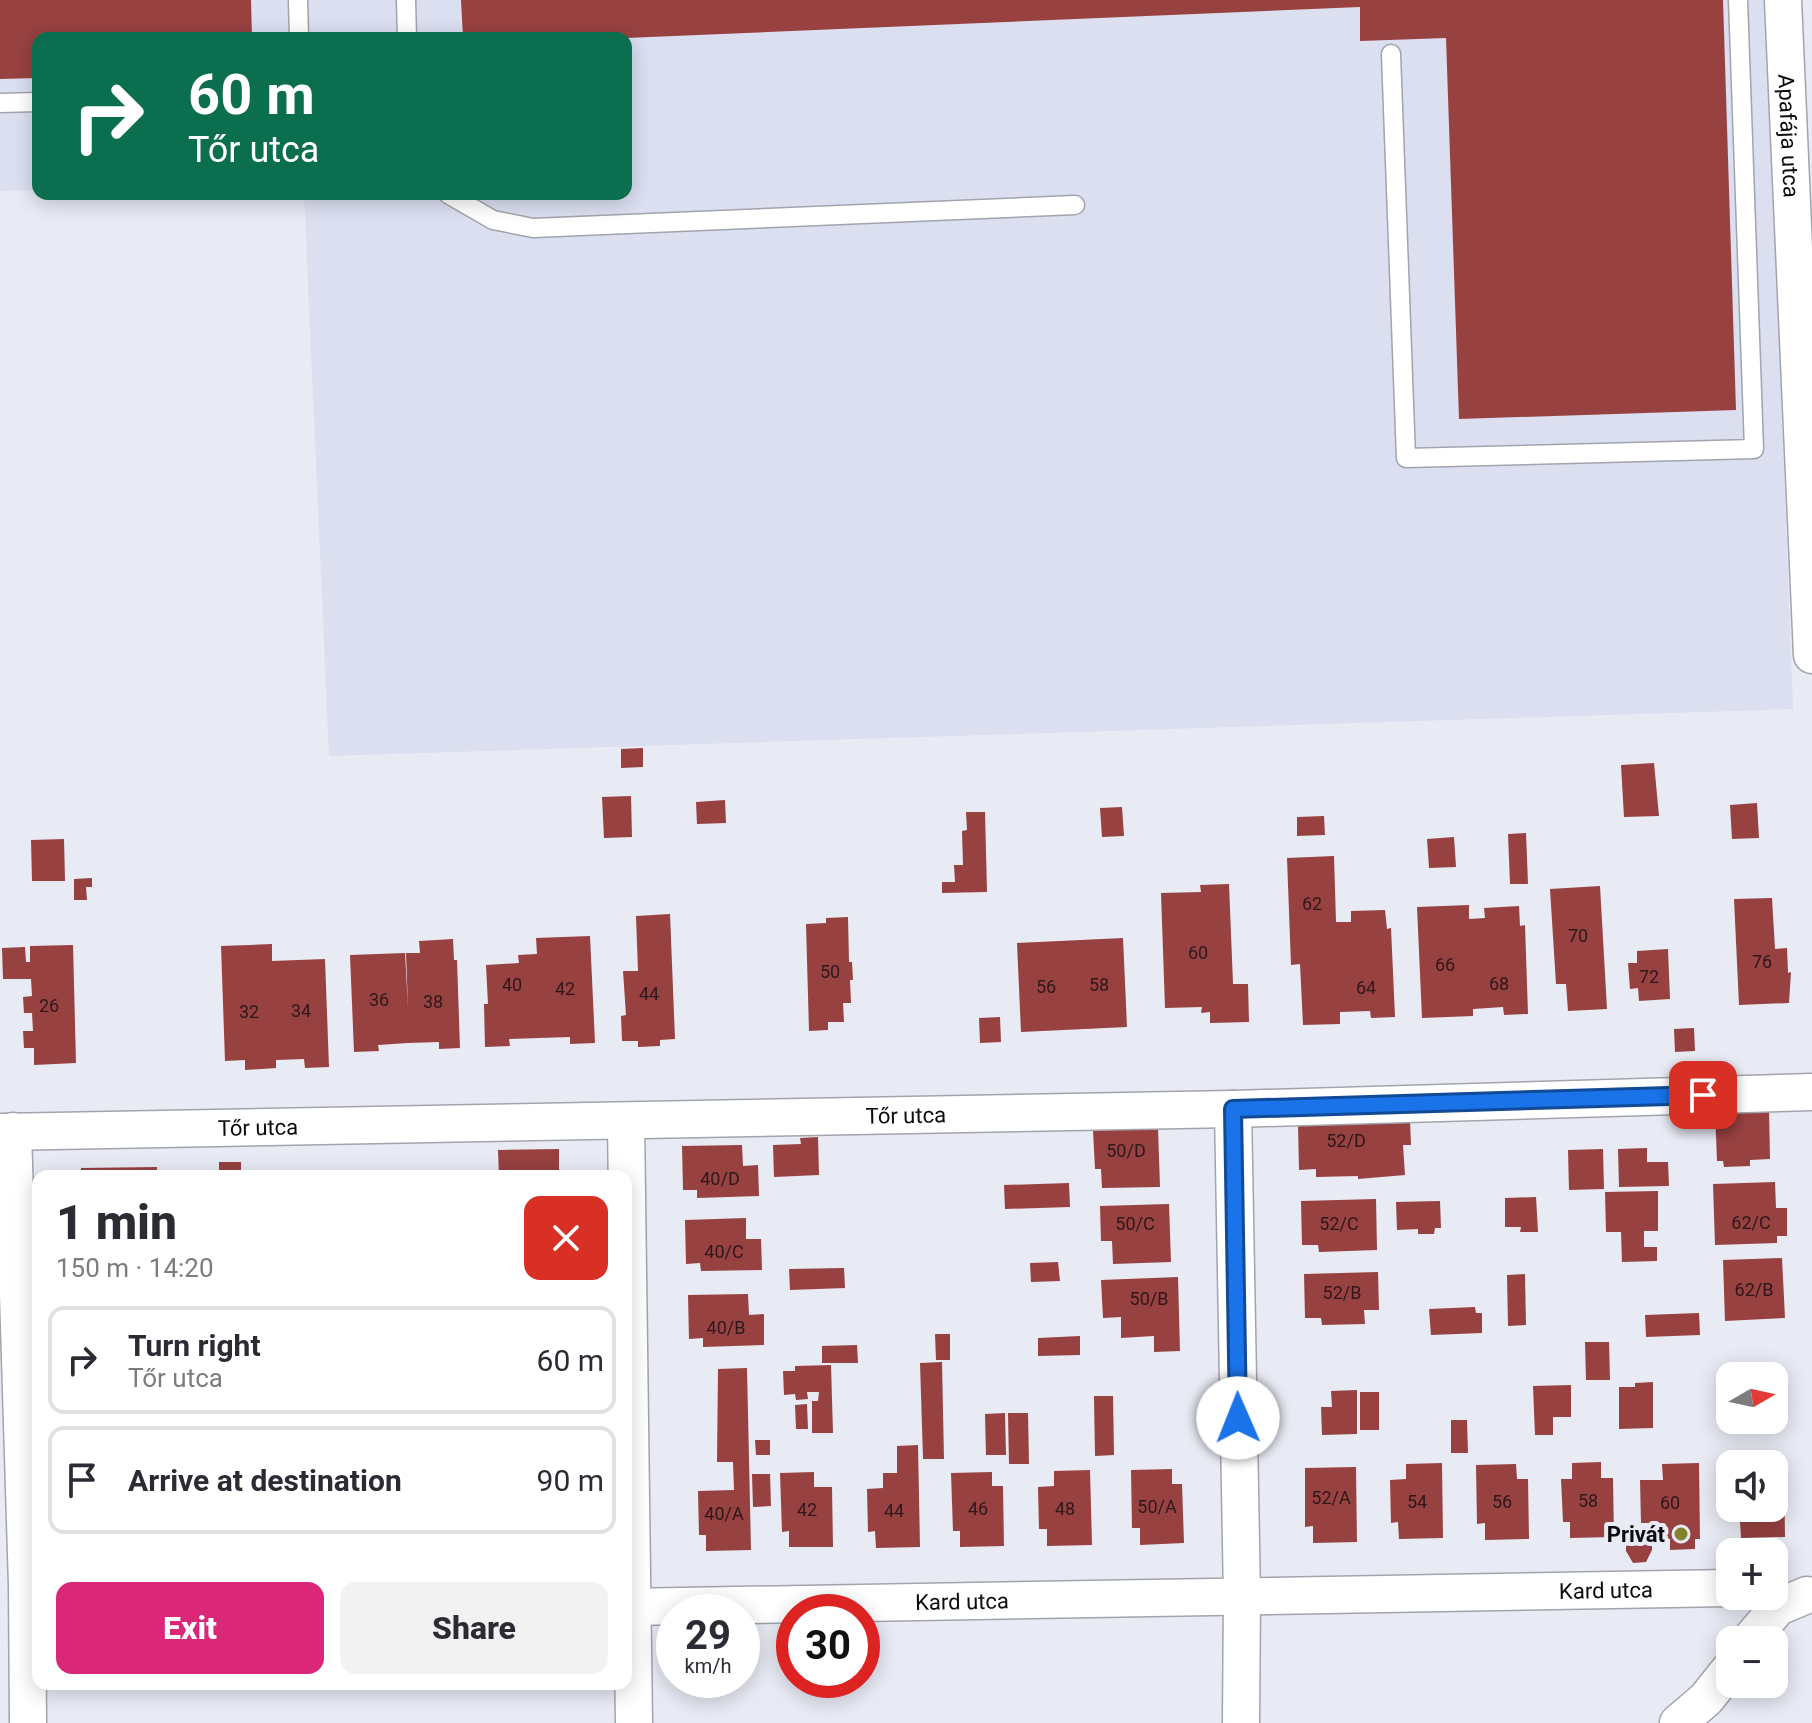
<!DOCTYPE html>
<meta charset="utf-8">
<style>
body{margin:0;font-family:Roboto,sans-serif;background:#f2f2f3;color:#2b2b33;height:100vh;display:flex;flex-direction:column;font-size:30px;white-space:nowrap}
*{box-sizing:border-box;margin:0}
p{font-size:26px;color:#7c7c81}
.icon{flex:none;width:44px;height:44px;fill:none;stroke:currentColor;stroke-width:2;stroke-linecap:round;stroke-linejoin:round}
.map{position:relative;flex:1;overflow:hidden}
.details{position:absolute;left:32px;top:1170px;width:600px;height:520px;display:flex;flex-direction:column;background:#fff;border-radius:16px;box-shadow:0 4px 20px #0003}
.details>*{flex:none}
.top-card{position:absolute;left:32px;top:32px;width:600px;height:168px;border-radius:16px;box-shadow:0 4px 20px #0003;background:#0b6e4f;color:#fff;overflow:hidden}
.needle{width:52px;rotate:81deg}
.buttons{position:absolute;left:1716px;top:1362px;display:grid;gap:16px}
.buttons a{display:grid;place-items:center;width:72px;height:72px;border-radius:16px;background:#fff;box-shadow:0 4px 20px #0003;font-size:40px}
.speed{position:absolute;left:656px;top:1594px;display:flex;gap:16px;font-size:40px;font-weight:700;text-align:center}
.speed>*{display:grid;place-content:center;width:104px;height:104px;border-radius:50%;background:#fff;box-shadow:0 4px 20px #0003;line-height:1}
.speed small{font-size:20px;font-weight:400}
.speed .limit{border:12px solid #d22;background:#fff;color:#111}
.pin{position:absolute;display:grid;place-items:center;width:68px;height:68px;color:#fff;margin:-34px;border-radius:16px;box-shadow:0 4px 12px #0006}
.me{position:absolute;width:88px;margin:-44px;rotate:359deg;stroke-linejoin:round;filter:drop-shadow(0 0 6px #0008)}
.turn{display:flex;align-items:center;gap:28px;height:168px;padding:0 24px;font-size:36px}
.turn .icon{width:104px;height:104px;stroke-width:2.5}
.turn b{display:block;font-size:56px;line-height:68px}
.round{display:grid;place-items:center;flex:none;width:84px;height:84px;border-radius:16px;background:#f2f2f3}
.headline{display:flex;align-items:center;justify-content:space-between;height:136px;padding:0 24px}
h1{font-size:48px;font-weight:800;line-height:60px}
.primary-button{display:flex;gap:16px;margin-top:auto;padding:16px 24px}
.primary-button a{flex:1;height:92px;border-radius:16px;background:#db2777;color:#fff;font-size:32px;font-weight:800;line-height:92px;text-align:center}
.primary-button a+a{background:#f2f2f3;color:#2b2b33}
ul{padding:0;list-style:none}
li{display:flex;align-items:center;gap:24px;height:108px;margin:0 16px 12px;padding:0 8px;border:4px solid #e1e1e2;border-radius:16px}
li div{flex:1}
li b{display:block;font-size:30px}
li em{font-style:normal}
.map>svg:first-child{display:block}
.built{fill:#dbdff0}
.building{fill:#984141}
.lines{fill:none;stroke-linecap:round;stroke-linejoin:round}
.service-casing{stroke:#a2a4ad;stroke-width:21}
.minor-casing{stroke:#a2a4ad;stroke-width:39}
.service{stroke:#fff;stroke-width:18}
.minor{stroke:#fff;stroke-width:36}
.route-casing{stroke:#114b97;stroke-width:20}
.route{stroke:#1a73e8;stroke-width:14}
.poi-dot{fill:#82842d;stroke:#e8eaf4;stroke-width:3}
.labels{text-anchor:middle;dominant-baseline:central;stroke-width:8;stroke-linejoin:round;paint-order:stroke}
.number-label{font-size:18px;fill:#2e181b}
.street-label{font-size:22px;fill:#0b0b0e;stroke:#e8eaf4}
.poi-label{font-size:22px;font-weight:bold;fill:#0b0b0e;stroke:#e8eaf4;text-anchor:end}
</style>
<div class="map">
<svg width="1812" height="1723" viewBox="0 0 1812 1723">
<rect width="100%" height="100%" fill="#e8eaf4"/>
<path class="built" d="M0 0H1766L1793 709 329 756 304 194H626V38H38V190L0 191Z"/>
<g class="building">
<path d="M0 0H251L252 38H38V78L0 79Z"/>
<path d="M461 0H1723L1736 410 1459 419 1446 38 1360 41V7L626 38H463Z"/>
<path d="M643 748V767L621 768V749Z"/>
<path d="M1654 763 1659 816 1624 817 1621 765Z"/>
<path d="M631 796 632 837 604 838 602 797Z"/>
<path d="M725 800 726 823 697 824 696 802Z"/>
<path d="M1757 803 1759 838 1732 839 1730 805Z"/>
<path d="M1122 807 1124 836 1102 837 1100 808Z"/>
<path d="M966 812H985L987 892 942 893V882H955L954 865H963L962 831 967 830Z"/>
<path d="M1324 816 1325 835 1297 836V817Z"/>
<path d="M1526 833 1528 884H1510L1508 834Z"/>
<path d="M1454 837 1456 867 1429 868 1427 839Z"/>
<path d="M64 839 65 881H32L31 840Z"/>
<path d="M1334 856 1336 922H1351V911L1385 910 1387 929 1391 928 1395 1017 1371 1018 1370 1011 1340 1012V1024L1303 1025 1300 964 1291 965 1287 858Z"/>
<path d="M92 878V887H86L87 900H74V879Z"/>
<path d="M1229 884 1233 984H1248L1249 1022 1210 1023V1012L1201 1013 1202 1007 1165 1008 1161 893 1201 892 1200 885Z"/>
<path d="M1600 886 1607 1009 1568 1011 1566 984H1556L1550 889Z"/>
<path d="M1772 898 1775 949 1787 948 1788 973 1791 972 1789 1003 1739 1005 1734 899Z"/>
<path d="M1469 905V919L1485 918 1484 908 1519 906 1520 926 1525 925 1528 1014 1504 1015 1503 1007 1473 1009V1016L1422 1018 1417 907Z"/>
<path d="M670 914 675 1039 660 1040V1046L638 1047V1041H622L621 1016 626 1015 623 971H638L636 916Z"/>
<path d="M848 917 849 962H852L853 980H850L851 1003H843L844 1022H828V1030L809 1031 806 924 826 923V918Z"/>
<path d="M590 936 595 1043 570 1044V1037L509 1039 510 1046 485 1047 484 1004H488L486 965 519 963 518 955 537 954 536 938Z"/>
<path d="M1123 938 1127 1027 1021 1032 1017 943Z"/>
<path d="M453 939 454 960H457L460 1048 439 1049V1042L408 1043 378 1045 379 1051 354 1052 350 955 405 953 408 1008 406 953H420L419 941Z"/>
<path d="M272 944V961L325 959 329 1067 305 1068 304 1059 276 1060V1068L245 1070V1060L225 1061 221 946Z"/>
<path d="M73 945 76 1063 34 1065V1048H24L23 1031H33L32 1013H24L23 997 32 996 31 979H3L2 948 25 947 26 962H30V946Z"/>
<path d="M1668 949 1670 999 1639 1001 1638 988 1630 989 1628 963H1637V951Z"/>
<path d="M1000 1017 1001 1042 980 1043 979 1018Z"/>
<path d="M1694 1028 1695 1051 1675 1052 1674 1029Z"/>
<path d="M1769 1109 1770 1159 1750 1160V1166L1724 1167 1723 1161H1717L1715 1111Z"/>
<path d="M1410 1121 1411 1145H1403L1405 1175 1358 1179V1176L1316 1177V1169L1299 1170 1298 1125Z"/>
<path d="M1158 1128 1160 1187 1102 1188 1101 1169H1095L1093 1130Z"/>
<path d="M818 1137 819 1175 774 1177 773 1145 801 1144 800 1138Z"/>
<path d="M742 1145 743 1166 758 1165 759 1196 697 1198V1190H683L682 1146Z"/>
<path d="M1647 1148V1162H1668L1669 1186 1619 1187 1618 1149Z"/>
<path d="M559 1149V1176H499L498 1150Z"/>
<path d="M1603 1149 1604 1189 1569 1190 1568 1150Z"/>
<rect x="219" y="1162" width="22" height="14"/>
<path d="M157 1167V1176H81V1168Z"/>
<path d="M1775 1182 1776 1208H1787V1236H1777V1243L1715 1245 1713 1184Z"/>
<path d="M1069 1183 1070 1207 1005 1209 1004 1185Z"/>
<path d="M1658 1191V1231H1644V1247H1657V1261L1622 1262 1621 1232H1606L1605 1192Z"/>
<path d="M1536 1197 1538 1232H1520L1521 1227H1505V1198Z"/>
<path d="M1376 1199 1377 1250 1319 1252 1318 1245H1302L1301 1201Z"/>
<path d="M1440 1201 1441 1228H1435L1434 1234H1418V1229L1397 1230 1396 1202Z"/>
<path d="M1169 1204 1171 1262 1113 1264 1112 1241H1101L1100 1206Z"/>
<path d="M746 1218V1239H761L762 1270 701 1271 700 1263 686 1264 685 1220Z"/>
<path d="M1782 1258 1785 1318 1725 1321 1723 1260Z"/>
<path d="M1058 1262 1060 1281 1031 1282 1030 1263Z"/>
<path d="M844 1268 845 1288 790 1290 789 1269Z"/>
<path d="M1378 1272 1379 1310H1364L1365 1324 1322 1325 1321 1318H1305L1304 1274Z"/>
<path d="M1525 1274 1526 1325 1508 1326 1507 1275Z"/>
<path d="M1178 1277 1180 1351 1154 1352V1336L1121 1338V1317L1103 1318 1101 1280Z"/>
<path d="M748 1294 749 1315 764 1314V1345L703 1347V1338L689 1339 688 1295Z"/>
<path d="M1475 1307 1476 1313H1482V1333L1431 1335 1429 1309Z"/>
<path d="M1699 1313 1700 1335 1646 1337 1645 1315Z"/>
<path d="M935 1334H950V1360H936Z"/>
<path d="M1080 1336V1355L1038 1356V1338Z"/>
<path d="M1585 1342H1609L1610 1380H1586Z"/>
<path d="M857 1345 858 1363H822V1346Z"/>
<path d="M942 1362 944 1459H923L920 1363Z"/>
<path d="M831 1365 833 1433H812V1401H818L819 1392H807L808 1399 796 1400 795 1394 784 1395 783 1371H795V1366Z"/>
<path d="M747 1368 751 1550 706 1551V1535H699L698 1491 734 1490 733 1462H717L718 1369Z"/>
<path d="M1743 1370V1376H1730V1407H1720L1719 1371Z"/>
<path d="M1653 1382V1428L1619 1429V1387H1635V1383Z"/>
<path d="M1571 1385V1417H1553V1435H1535L1533 1386Z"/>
<path d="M1357 1390V1434L1322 1435 1321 1407H1332L1331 1391Z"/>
<rect x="1360" y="1392" width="19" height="38"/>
<path d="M1094 1396H1113L1114 1455 1095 1456Z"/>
<path d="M807 1404 808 1429H796L795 1405Z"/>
<path d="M1005 1413 1006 1455H986L985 1414Z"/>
<path d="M1008 1413H1028L1029 1464H1009Z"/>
<path d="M1451 1420H1467L1468 1453H1451Z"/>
<path d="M755 1440H770V1455H756Z"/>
<path d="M918 1445 920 1547 876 1548 875 1531 868 1532 867 1489 883 1488V1473H897V1446Z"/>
<path d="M1601 1462V1478H1613L1614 1537 1570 1538V1522H1563L1561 1479H1572V1463Z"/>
<path d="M1442 1463 1443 1538 1399 1539 1398 1522 1391 1523 1390 1480 1406 1479V1464Z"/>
<path d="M1699 1463 1700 1539H1695V1549L1670 1550V1539H1655V1523H1641L1640 1480H1663L1662 1464Z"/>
<path d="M1516 1464 1517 1479H1528L1529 1539 1485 1540V1523L1477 1524 1476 1465Z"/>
<path d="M1356 1467 1357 1542 1313 1543V1526L1305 1527V1468Z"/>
<path d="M1172 1469V1484H1182L1184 1543 1140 1545V1528H1132L1131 1470Z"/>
<path d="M1774 1469H1784L1785 1537 1741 1538 1740 1522H1733V1508H1774Z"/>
<path d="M1090 1470 1092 1545 1047 1546V1529H1039L1038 1487 1054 1486V1471Z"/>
<path d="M814 1472V1487H832L833 1547H789V1531L782 1532 780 1473Z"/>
<path d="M992 1472V1486H1003L1004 1546 960 1547V1531H953L951 1473Z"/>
<path d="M752 1474H770L771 1506 753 1507Z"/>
<path d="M1652 1534V1550L1646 1562 1633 1563 1626 1551V1535Z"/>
</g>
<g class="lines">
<defs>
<g id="service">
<path d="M298 0 299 38"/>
<path d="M406 0 407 38"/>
<path d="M1391 54 1406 458 1754 449 1738 0"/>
<path d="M0 103 38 102"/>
<path d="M448 194 493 220 533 228 1075 205"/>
</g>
<g id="minor">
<path id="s1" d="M1783 0 1812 655"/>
<path d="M1233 1109 1242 1597 1241 1723"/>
<path d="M626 1121 634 1723"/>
<path d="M13 1131 27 1586 28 1723"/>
<path id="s2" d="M0 1132 1233 1109 1812 1092"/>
<path id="s3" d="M626 1607 1730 1588"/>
<path d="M1750 1640 1778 1607 1807 1595"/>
<path d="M1678 1723 1706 1699 1730 1669"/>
</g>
</defs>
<use href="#service" class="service-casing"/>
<use href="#minor" class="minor-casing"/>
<use href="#service" class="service"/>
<use href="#minor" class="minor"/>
</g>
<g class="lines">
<defs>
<path id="route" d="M1238 1418 1233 1109 1703 1095"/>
</defs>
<use href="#route" class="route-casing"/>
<use href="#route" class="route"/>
</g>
<circle class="poi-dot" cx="1681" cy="1534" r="8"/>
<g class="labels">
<g class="number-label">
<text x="1312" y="903">62</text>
<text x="1578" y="935">70</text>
<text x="1198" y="952">60</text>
<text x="1762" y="961">76</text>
<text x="1445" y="964">66</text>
<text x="830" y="971">50</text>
<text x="1649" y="976">72</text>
<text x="1499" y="983">68</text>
<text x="512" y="984">40</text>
<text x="1099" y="984">58</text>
<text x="1046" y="986">56</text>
<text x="1366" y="987">64</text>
<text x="565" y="988">42</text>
<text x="649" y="993">44</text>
<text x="379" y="999">36</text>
<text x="433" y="1001">38</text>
<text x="49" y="1005">26</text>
<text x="301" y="1010">34</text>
<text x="249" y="1011">32</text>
<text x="1346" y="1140">52/D</text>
<text x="1126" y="1150">50/D</text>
<text x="720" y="1178">40/D</text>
<text x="1751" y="1222">62/C</text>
<text x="1135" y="1223">50/C</text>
<text x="1339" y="1223">52/C</text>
<text x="724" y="1251">40/C</text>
<text x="1754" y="1289">62/B</text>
<text x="1342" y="1292">52/B</text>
<text x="1149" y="1298">50/B</text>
<text x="726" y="1327">40/B</text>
<text x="1331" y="1497">52/A</text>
<text x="1588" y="1500">58</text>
<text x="1417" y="1501">54</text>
<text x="1502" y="1501">56</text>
<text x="1670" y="1502">60</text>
<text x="1157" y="1506">50/A</text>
<text x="978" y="1508">46</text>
<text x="1065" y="1508">48</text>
<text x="807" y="1509">42</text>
<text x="894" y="1510">44</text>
<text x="724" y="1513">40/A</text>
</g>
<g class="street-label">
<text stroke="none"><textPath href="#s1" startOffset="136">Apafája utca</textPath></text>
<text stroke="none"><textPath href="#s2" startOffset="906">Tőr utca</textPath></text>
<text stroke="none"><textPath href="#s2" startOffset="258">Tőr utca</textPath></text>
<text stroke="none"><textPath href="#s3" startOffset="980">Kard utca</textPath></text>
<text stroke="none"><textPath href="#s3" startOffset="336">Kard utca</textPath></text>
</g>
<g class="poi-label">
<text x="1665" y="1534">Privát</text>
</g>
</g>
</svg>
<div class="buttons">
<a><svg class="needle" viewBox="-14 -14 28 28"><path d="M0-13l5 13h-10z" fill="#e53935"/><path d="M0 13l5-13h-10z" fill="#7c7c81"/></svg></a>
<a><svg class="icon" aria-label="sound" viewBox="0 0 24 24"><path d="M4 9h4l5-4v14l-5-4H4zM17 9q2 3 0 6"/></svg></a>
<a>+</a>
<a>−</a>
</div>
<div class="speed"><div>29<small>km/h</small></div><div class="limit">30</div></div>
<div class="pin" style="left:1703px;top:1095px;background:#d93025"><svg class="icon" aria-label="arrive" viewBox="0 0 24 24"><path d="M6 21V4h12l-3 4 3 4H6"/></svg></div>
<svg class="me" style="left:1238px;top:1418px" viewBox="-20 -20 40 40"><circle r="19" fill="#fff"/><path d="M0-13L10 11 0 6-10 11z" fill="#1a73e8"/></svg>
<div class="top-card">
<div class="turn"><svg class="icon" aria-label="right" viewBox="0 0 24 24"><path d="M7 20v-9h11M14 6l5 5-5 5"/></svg><div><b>60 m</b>Tőr utca</div></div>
</div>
<section class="details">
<div class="headline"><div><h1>1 min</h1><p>150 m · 14:20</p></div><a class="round" style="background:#d93025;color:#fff"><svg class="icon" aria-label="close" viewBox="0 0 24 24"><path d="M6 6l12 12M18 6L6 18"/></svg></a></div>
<ul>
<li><svg class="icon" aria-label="right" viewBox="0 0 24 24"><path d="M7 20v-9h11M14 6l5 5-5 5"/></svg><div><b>Turn right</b><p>Tőr utca</p></div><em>60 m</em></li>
<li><svg class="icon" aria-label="arrive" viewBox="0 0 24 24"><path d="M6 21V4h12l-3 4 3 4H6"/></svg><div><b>Arrive at destination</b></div><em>90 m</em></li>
</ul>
<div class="primary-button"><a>Exit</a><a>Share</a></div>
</section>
</div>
